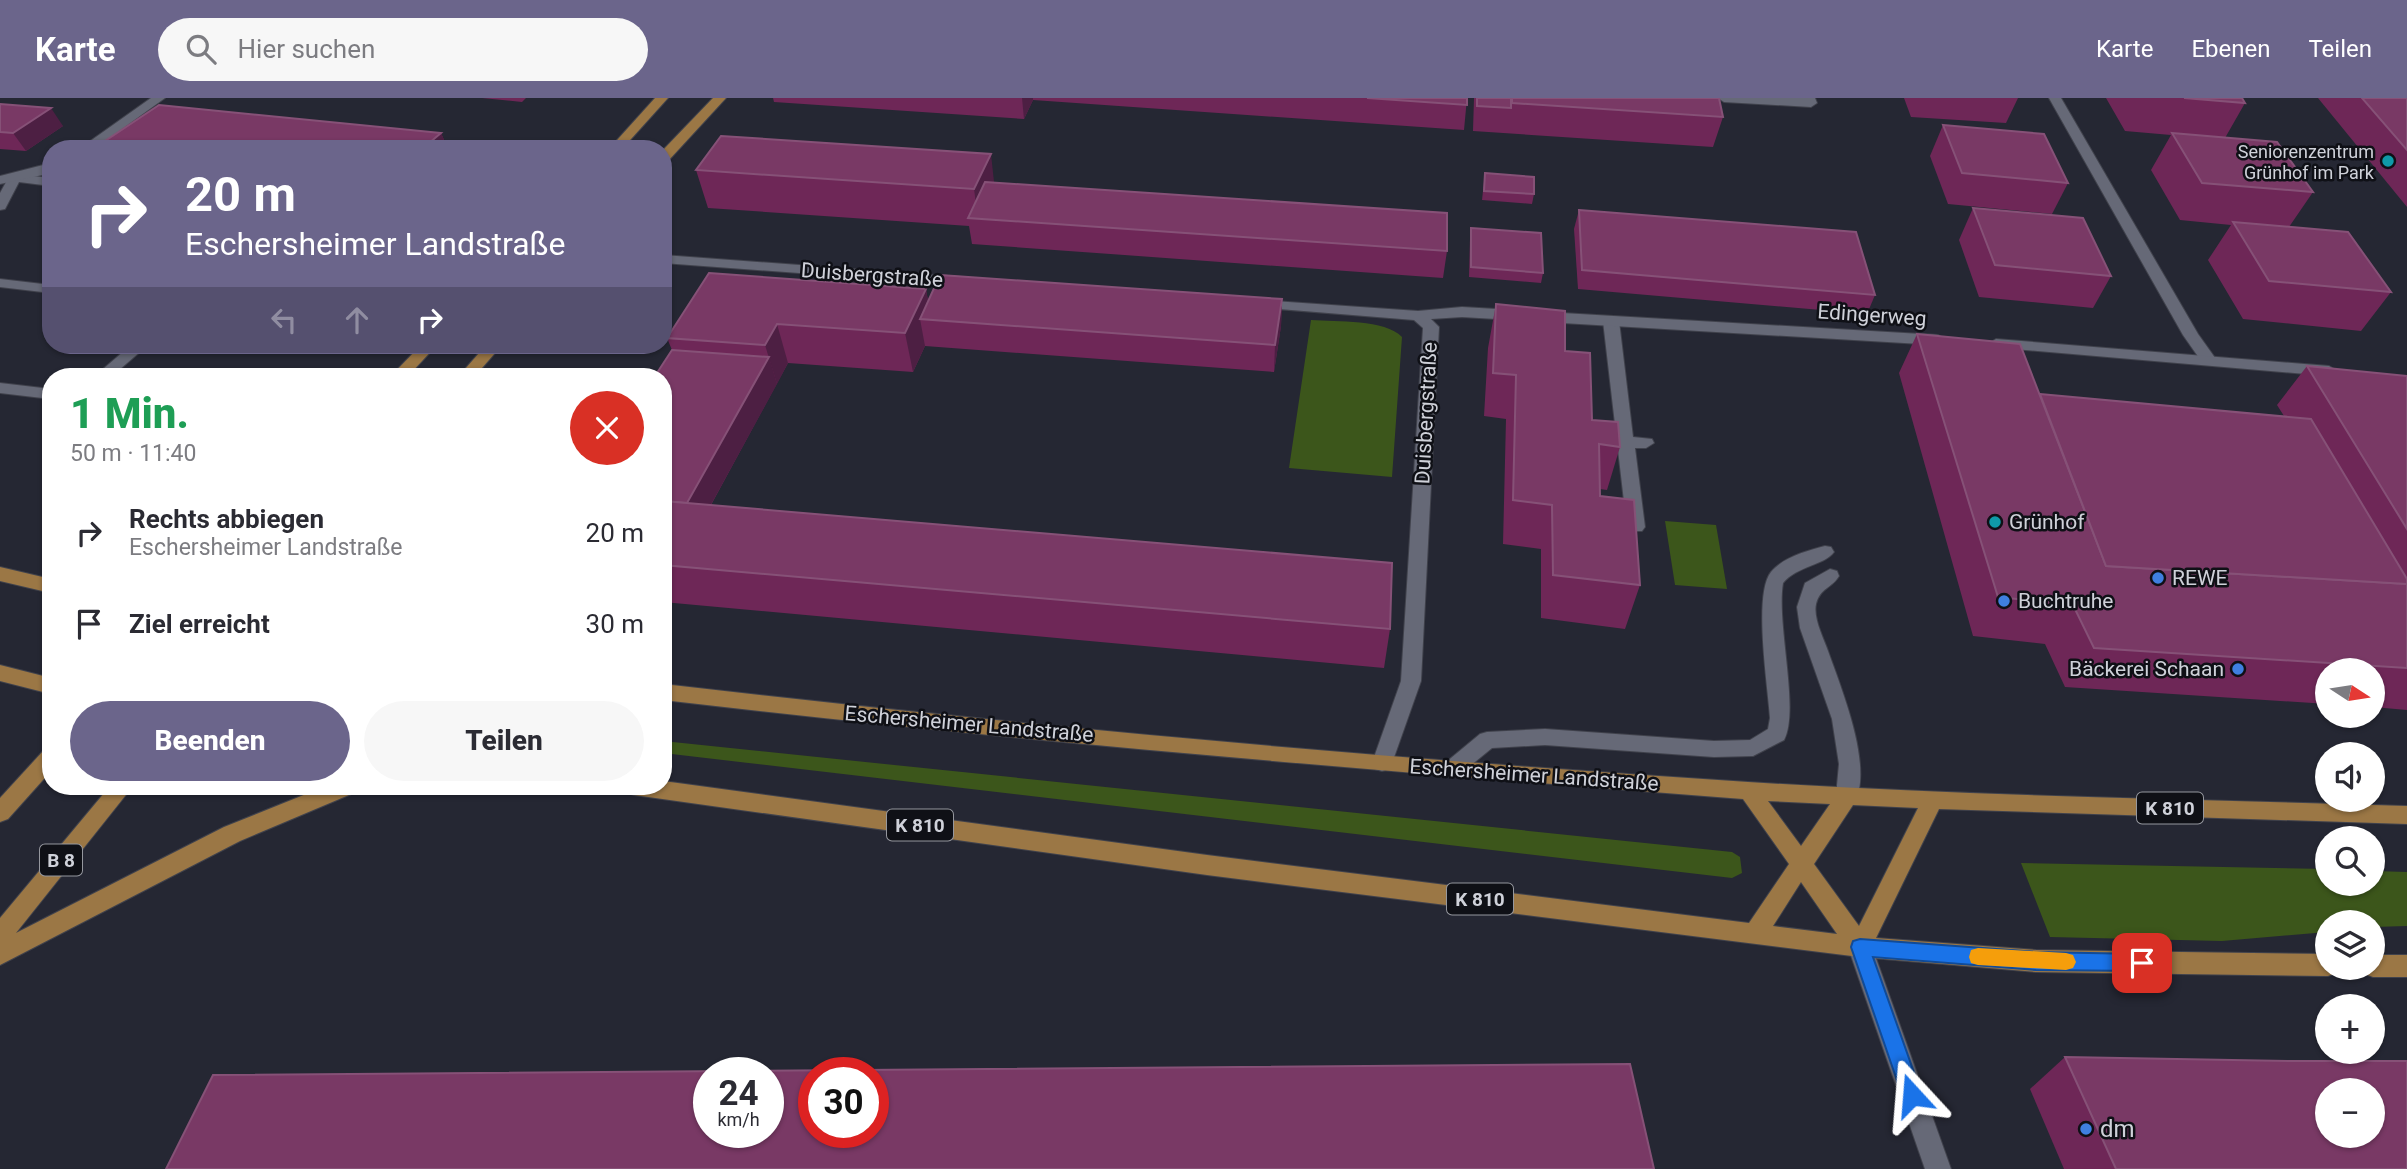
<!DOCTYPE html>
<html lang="de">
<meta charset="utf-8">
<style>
body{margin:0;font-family:Roboto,sans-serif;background:#f7f7f7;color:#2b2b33;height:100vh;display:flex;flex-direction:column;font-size:26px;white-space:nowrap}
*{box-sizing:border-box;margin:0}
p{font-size:23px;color:#7c7c81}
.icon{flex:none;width:38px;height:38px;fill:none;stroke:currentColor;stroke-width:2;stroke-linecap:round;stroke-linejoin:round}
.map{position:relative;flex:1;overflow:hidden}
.panel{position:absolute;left:42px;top:270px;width:630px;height:427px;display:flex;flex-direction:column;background:#fff;border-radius:28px;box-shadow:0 2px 5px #0004}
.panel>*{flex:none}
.banner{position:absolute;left:42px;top:42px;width:630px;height:214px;border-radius:28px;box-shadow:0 2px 5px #0004;background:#6b658b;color:#fff;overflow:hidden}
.needle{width:46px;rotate:102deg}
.controls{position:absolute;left:2315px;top:560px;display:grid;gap:14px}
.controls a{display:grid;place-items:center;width:70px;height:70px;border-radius:50%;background:#fff;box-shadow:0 2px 5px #0004;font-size:35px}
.speed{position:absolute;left:693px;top:959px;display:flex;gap:14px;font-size:35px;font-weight:700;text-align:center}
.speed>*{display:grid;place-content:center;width:91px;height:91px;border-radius:50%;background:#fff;box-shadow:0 2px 5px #0004;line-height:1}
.speed small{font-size:18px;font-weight:400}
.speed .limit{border:10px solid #d22;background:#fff;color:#111}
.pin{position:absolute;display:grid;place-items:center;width:60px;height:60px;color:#fff;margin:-30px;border-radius:14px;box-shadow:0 4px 10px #0006}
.me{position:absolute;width:77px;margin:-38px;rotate:341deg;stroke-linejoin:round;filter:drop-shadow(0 0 5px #0008)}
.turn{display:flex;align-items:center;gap:24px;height:147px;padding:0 28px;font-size:32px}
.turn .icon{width:91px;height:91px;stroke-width:2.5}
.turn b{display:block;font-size:49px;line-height:60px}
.lanes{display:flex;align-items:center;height:66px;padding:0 28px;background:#0003;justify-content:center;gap:35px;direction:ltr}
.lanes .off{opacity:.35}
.round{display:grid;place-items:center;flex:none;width:74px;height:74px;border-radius:37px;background:#f7f7f7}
.overview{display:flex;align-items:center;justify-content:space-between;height:119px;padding:0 28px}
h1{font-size:42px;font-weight:800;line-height:52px;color:#1e9e55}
.button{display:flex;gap:14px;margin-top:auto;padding:14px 28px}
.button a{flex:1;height:80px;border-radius:42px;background:#6b658b;color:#fff;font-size:28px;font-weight:800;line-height:80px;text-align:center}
.button a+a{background:#f7f7f7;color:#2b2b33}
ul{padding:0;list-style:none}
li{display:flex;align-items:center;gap:21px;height:91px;padding:0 28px}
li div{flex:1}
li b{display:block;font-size:26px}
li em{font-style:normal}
header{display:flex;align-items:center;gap:42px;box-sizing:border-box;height:98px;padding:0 35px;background:#6b658b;color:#fff}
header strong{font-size:33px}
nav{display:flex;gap:38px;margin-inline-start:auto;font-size:24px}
.search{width:490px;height:63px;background:#f7f7f7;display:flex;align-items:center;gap:18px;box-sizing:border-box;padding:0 24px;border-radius:38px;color:#7c7c81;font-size:26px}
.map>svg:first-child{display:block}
.green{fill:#3c561b}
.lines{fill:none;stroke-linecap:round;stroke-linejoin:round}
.service-casing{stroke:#40424c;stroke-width:2}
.minor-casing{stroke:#40424c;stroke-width:2}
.primary-casing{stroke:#40424c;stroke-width:2}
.service{fill:#666977;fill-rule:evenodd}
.minor{fill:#666977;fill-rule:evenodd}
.primary{fill:#9b7745;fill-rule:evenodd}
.wall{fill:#6e2757}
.shaded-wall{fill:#4d1f43}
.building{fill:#793965;stroke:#865177;stroke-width:2;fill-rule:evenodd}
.route{fill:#1a73e8;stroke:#114b97;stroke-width:2}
.slow{fill:#f59e0b}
.culture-dot{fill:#0f9aa8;stroke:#0f1016;stroke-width:2.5}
.shop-dot{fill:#3f7fe0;stroke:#0f1016;stroke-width:2.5}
.labels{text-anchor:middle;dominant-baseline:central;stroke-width:5;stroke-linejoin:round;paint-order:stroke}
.far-poi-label{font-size:18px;fill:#cfd1d9;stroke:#0f1016;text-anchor:end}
.shield{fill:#0f1016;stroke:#95979e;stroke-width:2}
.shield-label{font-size:19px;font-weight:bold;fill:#cfd1d9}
.street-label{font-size:21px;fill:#cfd1d9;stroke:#0f1016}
.poi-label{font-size:21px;fill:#cfd1d9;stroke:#0f1016;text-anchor:start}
.near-poi-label{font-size:24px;fill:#cfd1d9;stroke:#0f1016;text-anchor:start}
</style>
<header>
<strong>Karte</strong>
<div class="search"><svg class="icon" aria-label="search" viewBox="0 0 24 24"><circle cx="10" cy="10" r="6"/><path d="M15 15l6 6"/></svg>Hier suchen</div>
<nav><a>Karte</a><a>Ebenen</a><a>Teilen</a></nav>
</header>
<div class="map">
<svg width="2407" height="1071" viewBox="0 0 2407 1071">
<rect width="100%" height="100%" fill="#252733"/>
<g class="green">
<path d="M1311 222C1337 224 1385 221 1402 239L1392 379 1289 370Z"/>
<path d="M1665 423 1716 427 1727 491 1675 487Z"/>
<path d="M663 643 1732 754 1740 759 1742 775 1732 780 663 655Z"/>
<path d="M2021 765 2327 771 2328 786H2373V773L2407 774V828L2373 829V824H2328L2327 834 2222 843 2050 839Z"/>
</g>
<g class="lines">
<defs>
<g id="service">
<path d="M2049 0H2061L2198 236 2218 264 2216 267H2204L2183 237Z"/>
<path d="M15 76 51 80V88L19 84 5 111 0 112V95L10 77Z"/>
<path d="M0 181 51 187V195L0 189Z"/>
<path d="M1611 218 1619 223 1633 339 1652 341 1654 345 1646 350H1635L1645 429 1642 433H1630L1627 429 1603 223Z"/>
<path d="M131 247H148L112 278H95Z"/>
<path d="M0 285 51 291V301L0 295Z"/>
<path d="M1825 448 1831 449 1834 454C1825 467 1797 468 1783 485 1776 526 1800 612 1784 642L1753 658 1714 659 1545 647 1492 650 1459 677 1452 680 1445 677 1442 671 1445 665 1480 636 1487 634 1545 631 1714 643 1750 642 1768 631 1770 620C1768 589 1753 496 1771 474 1783 459 1807 453 1825 448Z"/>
<path d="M1830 471 1837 473 1839 478C1832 490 1820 490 1816 506 1813 520 1823 539 1828 553 1841 590 1873 667 1855 704L1847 707 1839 704 1836 698 1839 666 1832 621 1800 530 1797 509 1805 485Z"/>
</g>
<g id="minor">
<path d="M151 0H165L94 51H79Z"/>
<path d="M1718 0H1815L1817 5 1811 9 1724 4Z"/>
<path d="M51 65V74L47 76 0 86V78Z"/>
<path d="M663 157 962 179 969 183 962 187 663 165Z"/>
<path d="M1258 202 1418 213 1462 209 1938 237 1946 242 1938 247 1462 219 1431 221 1439 229 1421 583 1392 665 1389 671 1382 673 1375 671 1372 665 1401 583 1423 230 1414 222 1253 209 1251 206Z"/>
<path d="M1996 241 2329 268 2337 273 2329 278 1991 249 1988 246Z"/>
<path d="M1860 839 1868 842 1872 849 1951 1071H1925L1848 849 1852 842Z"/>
</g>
<g id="primary">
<path d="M655 0H668L622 51H609Z"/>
<path d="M713 0H726L668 63 663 64V52Z"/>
<path d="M421 247H437L408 278H391Z"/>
<path d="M486 247H502L475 278H459Z"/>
<path d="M0 469 51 481V495L0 483Z"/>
<path d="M0 567 51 580V596L0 583Z"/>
<path d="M663 586C1024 628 1386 661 1748 684 1968 698 2187 701 2407 708V726L1939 711 1876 840 2036 852 2328 856V870H2339L2336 875 2328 878 2036 874 1860 859 1207 777 634 697 626 694 624 688H663V683L1207 757 1749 825 1789 766 1743 701C1383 673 1022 644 663 602ZM1768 703 1830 706 1801 748ZM1853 707 1918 710 1859 828 1814 766ZM1801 784 1837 836 1773 828Z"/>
<path d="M51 650V673L8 721 0 724V700L44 652Z"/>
<path d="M110 688H133L16 835 224 729 326 688H359L356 694 240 743 0 867V820Z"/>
<path d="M2373 857H2407V879H2373L2365 876 2362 870H2373Z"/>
</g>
</defs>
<use href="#service" class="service-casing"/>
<use href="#minor" class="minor-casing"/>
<use href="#primary" class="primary-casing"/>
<use href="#service" class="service"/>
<use href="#minor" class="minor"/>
<use href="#primary" class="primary"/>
</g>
<g class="wall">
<path d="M482 0H526L522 4Z"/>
<path d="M773 0H1467L1464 32 1033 2 1024 21 774 4Z"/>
<path d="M1474 0H1719L1723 19 1713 49 1473 33Z"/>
<path d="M1904 0H2018L2006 25 1911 19Z"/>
<path d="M2106 0H2242L2245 5 2225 40 2313 94 2289 129 2391 194 2361 233 2243 221 2208 162 2231 127 2180 122 2151 72 2171 37 2125 33Z"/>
<path d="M2318 0H2407V109Z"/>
<path d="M0 6 63 28 26 53 0 51Z"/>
<path d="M1943 27 2068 85 2052 116 1948 106 1930 58Z"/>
<path d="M441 35 448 51H111L105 43Z"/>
<path d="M696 72 994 85 1447 153 1443 180 972 146 969 128 708 110Z"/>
<path d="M1485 75 1534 96 1532 106 1482 102Z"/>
<path d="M1973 110 2111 178 2093 210 1979 199 1959 142Z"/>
<path d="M1579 112 1875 197 1867 216 1578 191 1574 131Z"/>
<path d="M1471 130 1543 175 1541 185 1469 179 1470 140Z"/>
<path d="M926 191 928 203 1282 201 1281 228 1274 274 925 248 913 274 788 265 711 407 1390 531 1384 570 663 504V278L672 252 667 240Z"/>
<path d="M1496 206 1565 253 1592 322 1620 349 1607 392 1600 391V398L1640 487 1625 531 1541 520V451L1503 446 1506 321 1484 318 1488 250Z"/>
<path d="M1917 236 2040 296 2284 318 2277 307 2307 268 2407 278V612L2373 609V572H2328V606L2065 589 2045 546 1973 538 1899 275Z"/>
<path d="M2065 959 2290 963 2407 1071H2064L2030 991Z"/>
</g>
<g class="shaded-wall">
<path d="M1022 0H1033V2L1024 21Z"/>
<path d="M51 10 63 28 26 53 13 35Z"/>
<path d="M441 35 448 51H422Z"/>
<path d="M991 56 995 93 978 121 974 91Z"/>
<path d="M926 191 931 222 920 221 925 248 913 274 905 235Z"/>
<path d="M1282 201 1281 228 1274 274 1275 247Z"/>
<path d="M777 226 788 265 777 286 765 247Z"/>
<path d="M769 259 777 286 691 443 680 417Z"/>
</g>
<g class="building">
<path d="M1367 0H1467V7Z"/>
<path d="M1477 0H1511V10L1477 8Z"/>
<path d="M1512 0H1719L1723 19 1512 5Z"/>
<path d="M2184 0H2242L2245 5Z"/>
<path d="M2362 0H2407V52Z"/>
<path d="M0 6 51 10 13 35 0 34Z"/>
<path d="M159 7 441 35 422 51H184L105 43Z"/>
<path d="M1943 27 2044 36 2068 85 1962 75Z"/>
<path d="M2172 35 2277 44 2313 94 2202 85Z"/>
<path d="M721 38 991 56 974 91 696 72Z"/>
<path d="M1485 75 1534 79V96L1484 93Z"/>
<path d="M985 84 1447 115V153L968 120Z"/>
<path d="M1973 110 2083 120 2111 178 1995 167Z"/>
<path d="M1579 112 1856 134 1875 197 1582 172Z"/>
<path d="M2233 124 2348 134 2391 194 2269 183Z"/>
<path d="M1471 130 1541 135 1543 175 1471 169Z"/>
<path d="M709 175 926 191 905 235 777 226 765 247 667 240Z"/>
<path d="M940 177 1282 201 1275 247 920 221Z"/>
<path d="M1496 206 1565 213V253L1590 255 1592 322 1618 324 1620 349 1599 346 1600 398 1634 402 1640 487 1553 477 1552 407 1513 402 1516 277 1493 275Z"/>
<path d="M1917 236 2020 246 2106 468 2407 486V570L2094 550 2073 507 1998 499Z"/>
<path d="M672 252 769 259 687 405 663 403V278H655Z"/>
<path d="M2307 268 2407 278V431Z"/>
<path d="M2040 296 2311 321 2407 481V486L2106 468Z"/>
<path d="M663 403 1392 465 1390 531 663 467Z"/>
<path d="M2065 959 2290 963H2407V1071H2116ZM2328 992H2373V1038H2328Z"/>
<path d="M1630 966 1654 1071H166L213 977ZM709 975H768V1034H709ZM814 975H873V1034H814Z"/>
</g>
<path class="route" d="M1860 841 2036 854 2142 856 2149 858 2152 865 2149 871 2142 873 2036 872 1873 859 1922 997 1919 1004 1912 1007 1905 1004 1902 997 1851 849 1853 843Z"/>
<path class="slow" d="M1978 850 2066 855 2073 857 2076 864 2073 870 2066 872 1978 867 1971 865 1969 859 1971 852Z"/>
<g class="culture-dot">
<circle cx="2388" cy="63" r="7"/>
<circle cx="1995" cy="424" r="7"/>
</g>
<g class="shop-dot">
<circle cx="2158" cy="480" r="7"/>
<circle cx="2004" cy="503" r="7"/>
<circle cx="2238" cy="571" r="7"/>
<circle cx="2086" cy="1031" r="7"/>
</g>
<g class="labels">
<g class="far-poi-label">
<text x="2374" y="53">Seniorenzentrum<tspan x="2374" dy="21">Grünhof im Park</tspan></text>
</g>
<g class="shield">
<rect x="2137" y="694.5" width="66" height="31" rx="5"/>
<rect x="887" y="711.5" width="66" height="31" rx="5"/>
<rect x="40" y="746.5" width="42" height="31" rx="5"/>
<rect x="1447" y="785.5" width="66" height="31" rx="5"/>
</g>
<g class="shield-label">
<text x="2170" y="710">K 810</text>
<text x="920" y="727">K 810</text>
<text x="61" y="762">B 8</text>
<text x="1480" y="801">K 810</text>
</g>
<g class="street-label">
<text transform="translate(872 177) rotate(4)">Duisbergstraße</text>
<text transform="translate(1872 217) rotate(4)">Edingerweg</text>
<text transform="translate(1426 315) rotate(-87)">Duisbergstraße</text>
<text transform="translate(969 626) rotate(5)">Eschersheimer Landstraße</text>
<text transform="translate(1534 677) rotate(4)">Eschersheimer Landstraße</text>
</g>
<g class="poi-label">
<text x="2009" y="424">Grünhof</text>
<text x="2172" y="480">REWE</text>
<text x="2018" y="503">Buchtruhe</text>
<text x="2224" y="571" text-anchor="end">Bäckerei Schaan</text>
</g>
<g class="near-poi-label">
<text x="2100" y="1031">dm</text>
</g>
</g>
</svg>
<div class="controls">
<a><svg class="needle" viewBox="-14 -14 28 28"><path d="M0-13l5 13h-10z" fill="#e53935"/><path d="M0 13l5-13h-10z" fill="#7c7c81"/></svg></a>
<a><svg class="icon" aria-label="sound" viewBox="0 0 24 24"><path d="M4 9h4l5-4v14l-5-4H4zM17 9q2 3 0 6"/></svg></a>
<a><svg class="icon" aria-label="search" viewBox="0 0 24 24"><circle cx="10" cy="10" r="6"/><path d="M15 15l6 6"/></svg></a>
<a><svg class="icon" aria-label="layers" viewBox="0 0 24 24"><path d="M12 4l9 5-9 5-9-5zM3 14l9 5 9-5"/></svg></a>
<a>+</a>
<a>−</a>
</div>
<div class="speed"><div>24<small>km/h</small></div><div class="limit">30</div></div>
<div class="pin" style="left:2142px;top:865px;background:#d93025"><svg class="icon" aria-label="arrive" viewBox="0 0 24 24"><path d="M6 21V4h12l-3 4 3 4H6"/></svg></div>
<svg class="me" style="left:1912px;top:997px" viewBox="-20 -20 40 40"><path d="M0-17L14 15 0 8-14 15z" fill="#1a73e8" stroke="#fff" stroke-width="4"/></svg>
<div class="banner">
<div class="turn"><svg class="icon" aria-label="right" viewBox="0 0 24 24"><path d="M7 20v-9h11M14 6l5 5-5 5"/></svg><div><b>20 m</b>Eschersheimer Landstraße</div></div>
<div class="lanes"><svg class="icon off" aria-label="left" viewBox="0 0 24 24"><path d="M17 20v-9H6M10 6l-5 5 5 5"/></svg><svg class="icon off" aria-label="ahead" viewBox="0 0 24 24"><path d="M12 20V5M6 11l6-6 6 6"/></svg><svg class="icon" aria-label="right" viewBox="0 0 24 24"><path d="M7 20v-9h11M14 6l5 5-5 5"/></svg></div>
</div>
<section class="panel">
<div class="overview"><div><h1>1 Min.</h1><p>50 m · 11:40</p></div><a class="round" style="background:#d93025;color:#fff"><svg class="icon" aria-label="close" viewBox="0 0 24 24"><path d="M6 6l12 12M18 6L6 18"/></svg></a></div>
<ul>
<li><svg class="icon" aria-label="right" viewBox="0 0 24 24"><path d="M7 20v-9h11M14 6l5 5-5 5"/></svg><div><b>Rechts abbiegen</b><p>Eschersheimer Landstraße</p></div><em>20 m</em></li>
<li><svg class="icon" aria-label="arrive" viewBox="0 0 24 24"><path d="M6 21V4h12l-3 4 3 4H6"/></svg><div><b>Ziel erreicht</b></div><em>30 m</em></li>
</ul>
<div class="button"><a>Beenden</a><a>Teilen</a></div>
</section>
</div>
